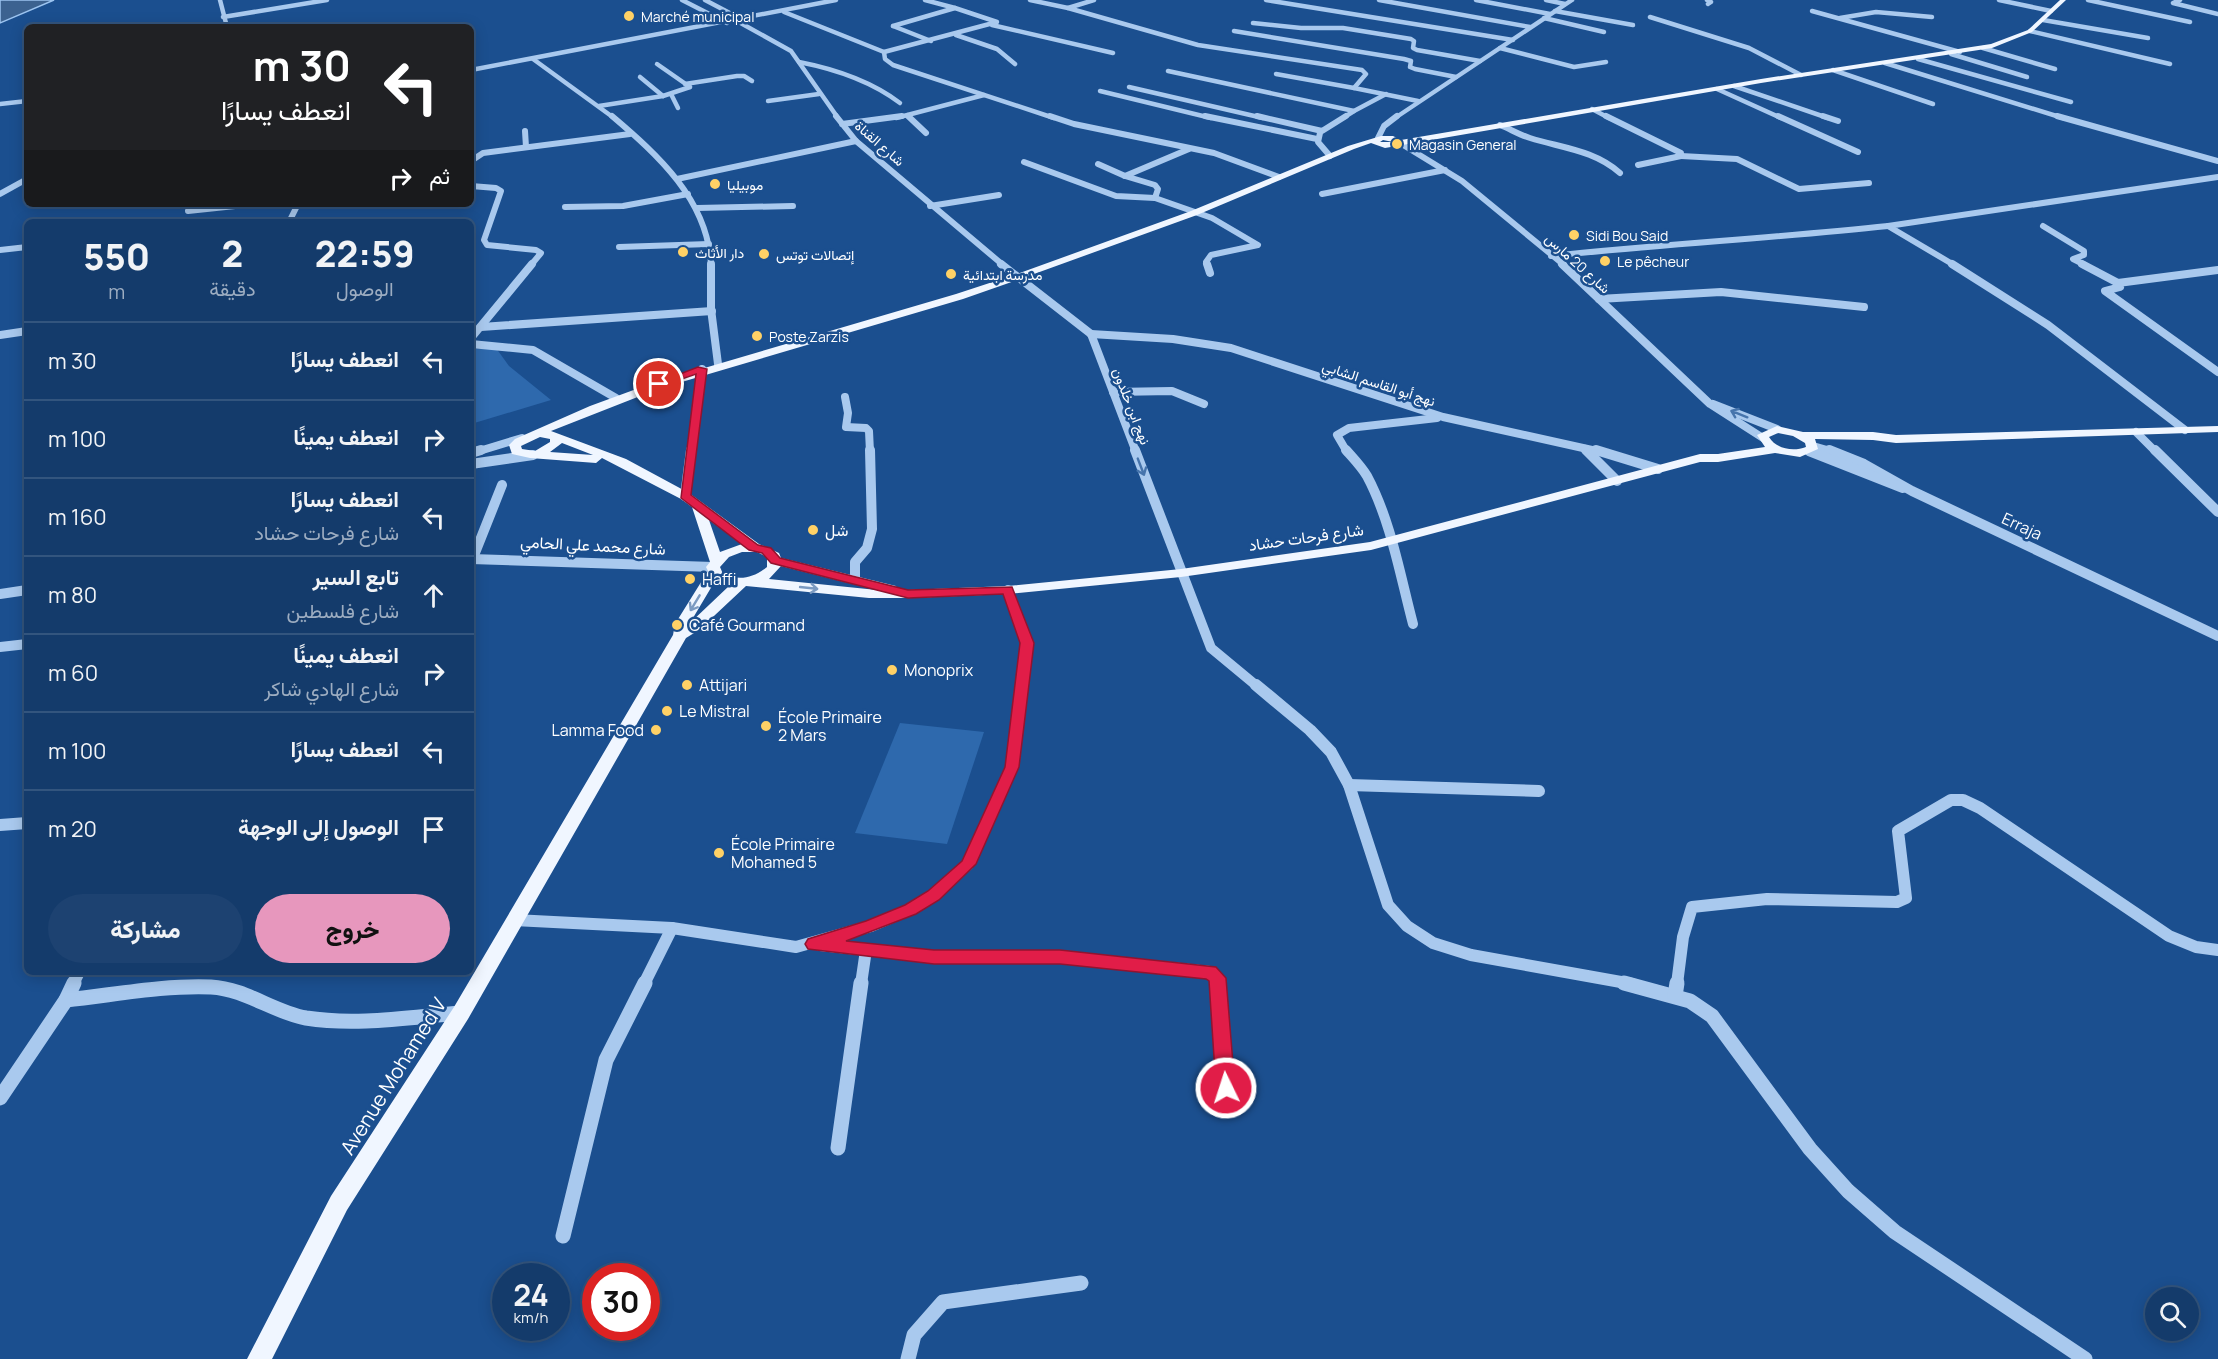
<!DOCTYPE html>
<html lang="ar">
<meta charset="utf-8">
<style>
body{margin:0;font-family:Manrope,Vazirmatn,sans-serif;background:#1d4271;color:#f1f3f6;direction:rtl;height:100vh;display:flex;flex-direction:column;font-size:22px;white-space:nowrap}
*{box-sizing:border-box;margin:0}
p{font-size:20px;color:#9dadc1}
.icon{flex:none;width:33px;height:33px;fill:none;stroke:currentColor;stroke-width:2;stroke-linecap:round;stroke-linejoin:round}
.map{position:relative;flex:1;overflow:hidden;direction:ltr}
.panel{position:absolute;left:24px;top:219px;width:450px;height:756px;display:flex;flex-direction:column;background:#143b6b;border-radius:9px;box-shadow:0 3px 15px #0003,0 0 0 2px #33557e;direction:rtl}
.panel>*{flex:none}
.banner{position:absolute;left:24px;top:24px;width:450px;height:183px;border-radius:9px;box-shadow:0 3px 15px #0003,0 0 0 2px #33557e;direction:rtl;background:#202124;color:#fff;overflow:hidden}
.fabs{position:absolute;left:2145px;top:1287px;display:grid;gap:12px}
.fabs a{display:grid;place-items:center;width:54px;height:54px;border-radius:50%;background:#143b6b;box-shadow:0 3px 15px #0003,0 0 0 2px #33557e;font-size:30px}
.speed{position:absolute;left:492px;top:1263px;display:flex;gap:12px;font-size:30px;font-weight:700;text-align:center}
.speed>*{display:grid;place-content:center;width:78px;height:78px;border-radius:50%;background:#143b6b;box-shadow:0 3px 15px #0003,0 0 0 2px #33557e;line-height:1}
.speed small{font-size:15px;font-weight:400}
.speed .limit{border:9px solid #d22;background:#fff;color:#111}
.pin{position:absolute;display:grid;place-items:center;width:51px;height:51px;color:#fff;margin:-26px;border:3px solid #fff;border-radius:50%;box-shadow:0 2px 6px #0007}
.me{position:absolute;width:66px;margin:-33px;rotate:356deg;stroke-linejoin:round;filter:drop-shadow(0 0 4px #0008)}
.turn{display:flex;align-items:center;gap:21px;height:126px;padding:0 24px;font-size:27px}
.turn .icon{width:78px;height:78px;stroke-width:2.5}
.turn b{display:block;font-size:42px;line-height:51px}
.then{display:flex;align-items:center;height:57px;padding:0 24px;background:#0003;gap:12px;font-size:22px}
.eta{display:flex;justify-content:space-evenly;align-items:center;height:102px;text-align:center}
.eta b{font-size:36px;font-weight:800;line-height:42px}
.cta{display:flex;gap:12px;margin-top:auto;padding:12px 24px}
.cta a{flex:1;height:69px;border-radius:36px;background:#e797bd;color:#111;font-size:24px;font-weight:800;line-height:69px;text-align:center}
.cta a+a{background:#1d4271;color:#f1f3f6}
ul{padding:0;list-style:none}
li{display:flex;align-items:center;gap:18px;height:78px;padding:0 24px;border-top:2px solid #33557e}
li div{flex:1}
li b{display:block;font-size:22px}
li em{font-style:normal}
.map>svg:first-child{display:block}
.green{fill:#2e69ad}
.water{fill:#3c6290;stroke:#9cc4f0;stroke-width:1.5}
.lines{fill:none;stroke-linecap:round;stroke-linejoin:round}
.minor-far5{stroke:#a9c9ee;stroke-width:4.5}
.minor-far4{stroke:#a9c9ee;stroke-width:6}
.minor-far3{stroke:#a9c9ee;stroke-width:8}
.minor-far2{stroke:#a9c9ee;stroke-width:10}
.minor-far1{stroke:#a9c9ee;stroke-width:12}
.minor{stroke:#a9c9ee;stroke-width:15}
.major{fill:#f0f6ff;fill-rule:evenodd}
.oneway{stroke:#4674ac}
.oneway2{stroke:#7b9ac1}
.route{fill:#e11d48;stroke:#92132f;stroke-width:1.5}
.poi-dot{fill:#ffd166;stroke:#1b4f8f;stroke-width:2}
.labels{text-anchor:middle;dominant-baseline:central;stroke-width:5;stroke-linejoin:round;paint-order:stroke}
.far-poi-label{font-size:14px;fill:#fff;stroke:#1b4f8f;text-anchor:start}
.far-street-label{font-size:14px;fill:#fff;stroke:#1b4f8f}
.street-label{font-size:16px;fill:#fff;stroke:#1b4f8f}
.poi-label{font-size:16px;fill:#fff;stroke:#1b4f8f;text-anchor:start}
.near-street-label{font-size:20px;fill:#fff;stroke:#1b4f8f}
</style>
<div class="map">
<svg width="2218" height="1359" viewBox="0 0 2218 1359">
<rect width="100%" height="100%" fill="#1b4f8f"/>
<g class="green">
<path d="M496 348 509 366 551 400 471 424V349Z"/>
<path d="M900 723 984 732 947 844 855 833Z"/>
</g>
<path class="water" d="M0 0H54L0 23Z"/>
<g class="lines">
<g class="minor-far5">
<path d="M220 0 227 27"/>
<path d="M682 0 727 23"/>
<path d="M705 0 743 20"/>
<path d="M925 0 955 8"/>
<path d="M1030 0 1068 8"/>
<path d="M1094 0 1068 8 1198 45 1362 70 1366 74 1354 88 1418 101"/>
<path d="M1266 0 1513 40"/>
<path d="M1379 0 1530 27"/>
<path d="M1476 0 1550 14"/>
<path d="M1546 0 1565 4"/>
<path d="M1707 0 1711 2 1708 4"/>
<path d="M1999 0 2051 11"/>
<path d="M2088 0 2190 22"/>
<path d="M2180 0 2173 3 2218 14"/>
<path d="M1555 11 1633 25"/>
<path d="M1812 11 1960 52"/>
<path d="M784 12 884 52 997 22 955 8 893 26"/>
<path d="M223 17 327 0"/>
<path d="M1650 17 1749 48 1801 75"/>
<path d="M1544 18 1604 32"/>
<path d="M1840 18 1876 12 1932 17"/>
<path d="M2043 20 2148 38"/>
<path d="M737 21 791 51 838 118"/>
<path d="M1253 23 1301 28H1343L1411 39 1414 41 1413 48 1417 50 1480 61"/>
<path d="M992 25 1113 53"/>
<path d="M893 26 931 41"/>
<path d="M1234 31 1404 59 1411 61 1410 67 1415 69 1456 77"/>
<path d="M2030 31 2170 64"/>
<path d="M956 35 997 49 1015 64"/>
<path d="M1500 48 1574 67 1606 62"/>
<path d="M1983 48 2055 69"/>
<path d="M884 52 885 59 893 65 1054 118"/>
<path d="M1951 54 2027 77"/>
<path d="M533 59 614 118"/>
<path d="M1918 59 2071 102"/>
<path d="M799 62C835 69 871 81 900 103"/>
<path d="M1885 63 2063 118"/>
<path d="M657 64 690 87"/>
<path d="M471 70 836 0"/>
<path d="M1833 70 1933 104"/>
<path d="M1168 71 1354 111 1386 94"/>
<path d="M1276 74 1354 88"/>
<path d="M640 77 663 96"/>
<path d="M685 84 737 76H744L752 81"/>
<path d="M1734 86 1828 118"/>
<path d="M1129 87 1263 118"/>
<path d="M1717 89 1781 118"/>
<path d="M1100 91 1211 118"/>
<path d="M671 94 678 108"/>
<path d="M768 101 819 94"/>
<path d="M0 104 27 101"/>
<path d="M599 106 663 96 690 87"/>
<path d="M1592 109 1609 118"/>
<path d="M908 116 910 118"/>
<path d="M896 118 984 95"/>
<path d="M1343 118 1354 111"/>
<path d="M1395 118 1572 0"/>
</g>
<g class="minor-far4">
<path d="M612 116C658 155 708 200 711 265"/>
<path d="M836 116 856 141 1003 265"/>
<path d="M908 116 926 133"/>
<path d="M1050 116 1074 124 1214 153 1279 177"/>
<path d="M1205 116 1317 139"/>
<path d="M1257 116 1322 131 1346 116"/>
<path d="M1606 116 1681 153V156L1638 165"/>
<path d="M1778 116 1858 152"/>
<path d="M1823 116 1838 121"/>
<path d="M2057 116 2218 161"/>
<path d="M842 124 902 116"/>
<path d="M1500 125C1510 129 1520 135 1530 138 1562 148 1594 150 1620 173"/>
<path d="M525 131 526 147"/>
<path d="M1320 133 1318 142 1330 156"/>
<path d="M1378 138 1384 126 1397 116"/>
<path d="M1400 143 1462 181 1564 265"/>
<path d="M1681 156 1737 159 1799 189 1869 183"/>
<path d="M471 161 483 153 630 134"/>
<path d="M1024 162 1116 196 1155 198 1212 218 1258 245 1211 255 1206 262 1207 265"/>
<path d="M1098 164 1125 176"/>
<path d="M677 179 856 141"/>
<path d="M471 186 496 188 501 191 484 240 487 245 536 250 541 253 531 265"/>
<path d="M0 194 27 179"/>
<path d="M1322 194 1445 170"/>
<path d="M1155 198 1158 189 1155 185 1125 176 1189 149"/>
<path d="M930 206 999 195"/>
<path d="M565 207 623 206 688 194"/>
<path d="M697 208 793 206"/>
<path d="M188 211 254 204"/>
<path d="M289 222 298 204"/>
<path d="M2043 226 2084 251V255L2073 259 2085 265"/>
<path d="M619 247 709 244"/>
<path d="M0 250 27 247"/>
<path d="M1551 256C1663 244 1776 238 1888 226"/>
<path d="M1954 265 1888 226 2218 177"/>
</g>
<g class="minor-far3">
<path d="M711 264V309L718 364"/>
<path d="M1001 264 1091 334 1136 452"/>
<path d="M1207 264 1210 273"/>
<path d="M1562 264 1710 404 1763 438"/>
<path d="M1952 264 2048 325 2185 430"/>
<path d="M2082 264 2118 283"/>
<path d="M2218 270 2118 283 2120 287 2105 291 2218 372"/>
<path d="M1599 299 1721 292 1864 307"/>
<path d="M481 327 712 311"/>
<path d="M1091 334 1173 339 1231 348 1443 417 1601 452"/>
<path d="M0 335 27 331"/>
<path d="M471 338 532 264"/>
<path d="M471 344 533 350 616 398"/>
<path d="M1113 392 1172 391 1204 404"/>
<path d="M845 397 848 413 846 427 866 428 869 431 870 452"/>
<path d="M1713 404 1777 429"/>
<path d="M2136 432 2156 452"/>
<path d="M1813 446 1834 452"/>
<path d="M1585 449 1588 452"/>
<path d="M476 452 522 438"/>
<path d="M691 452 702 369"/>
<path d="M1347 452 1337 435 1349 428 1437 418"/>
</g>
<g class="minor-far2">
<path d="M1135 450 1211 648 1258 687"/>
<path d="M1346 450C1353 458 1361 466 1367 476 1391 521 1400 575 1413 624"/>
<path d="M1586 450 1617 481"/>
<path d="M1596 450 1658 469"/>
<path d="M1829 450 1864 464 1912 491 2218 636"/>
<path d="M2155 450 2218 512"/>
<path d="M1809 451 1903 488"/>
<path d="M471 453 481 450"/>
<path d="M471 464 533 455"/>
<path d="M685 496 691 450"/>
<path d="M473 558 502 485"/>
<path d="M471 559 713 567"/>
<path d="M855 579V562L867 548 872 529 870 450"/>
<path d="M1008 590 1027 643 1022 687"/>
<path d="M0 594 27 590"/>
<path d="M0 647 27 644"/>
</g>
<g class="minor-far1">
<path d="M1256 685 1310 730 1331 752 1349 785 1388 905 1407 926 1433 943 1471 955 1632 984"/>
<path d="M1349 785 1539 791"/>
<path d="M0 825 27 823"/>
<path d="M514 920 672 928 796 947 871 926 911 909 933 896 968 864 1012 767 1022 685"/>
<path d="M820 945 934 957H1060L1210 972 1218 978V984"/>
<path d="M73 984 79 972"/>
<path d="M644 984 672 928"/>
<path d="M861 984 866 950"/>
<path d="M1677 984 1683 937 1692 907 1767 899 1897 902 1906 898 1898 831 1951 800H1963L1980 808 2169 936 2196 947 2218 950"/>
</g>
<g class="minor">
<path d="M1218 983 1226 1088"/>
<path d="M1624 983 1690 1001 1712 1016 1810 1149 1848 1191 1895 1232 2085 1359"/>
<path d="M1675 996 1677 983"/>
<path d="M66 1000C114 995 163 985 211 987 246 989 273 1012 306 1018 357 1026 410 1017 461 1013"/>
<path d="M0 1098 66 1000 74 983"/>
<path d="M838 1148 861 983"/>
<path d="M563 1236 606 1060 645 983"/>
<path d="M908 1359 914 1335 943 1302 1081 1283"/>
</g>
<path class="major" d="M2060 0H2066L2032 32 1992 48 1761 83 1385 148 1371 143 1354 149 1197 215 1023 278 963 299 658 389 551 431 626 459 689 493 759 544 779 553 781 558 896 586 897 590H908L1008 586 1181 569 1370 542 1700 454H1718L1765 447 1757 435 1777 426 1803 432H1873L1896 435 2218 426V432L1896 443 1873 440 1815 439 1818 449 1800 457 1775 453 1718 462H1700L1371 550 1181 577 1008 594 908 598H869L746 586 699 630 686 638 468 1019 347 1210 272 1359H247L331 1196 454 1007 673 635 675 624 708 571 706 567 710 562 692 507 681 499 602 458 596 463 530 458 512 454 509 445 515 439 590 406 650 384 956 294 1017 274 1191 211 1348 146 1381 136H1393L1401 140 1761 79 1991 44 2028 30ZM1383 140 1393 142H1380ZM1778 433 1793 436 1805 443 1806 447C1793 452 1776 449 1769 437ZM540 437 550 439V442L535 451 522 449 521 446ZM562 443 593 455 550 452ZM709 520 742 544 720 552ZM742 552H757L767 557V567C753 578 740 581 723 574L720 567 729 557ZM781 566 877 590 769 579ZM715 581 729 586 690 623Z"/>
</g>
<defs><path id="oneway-shaft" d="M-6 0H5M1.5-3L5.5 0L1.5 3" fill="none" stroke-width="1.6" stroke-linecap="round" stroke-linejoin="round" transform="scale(1.5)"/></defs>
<g class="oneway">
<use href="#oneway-shaft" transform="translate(1739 414) rotate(-158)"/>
<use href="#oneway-shaft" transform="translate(1141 467) rotate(69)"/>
</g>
<g class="oneway2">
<use href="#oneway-shaft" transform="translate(809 588) rotate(6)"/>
<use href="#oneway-shaft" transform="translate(695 603) rotate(121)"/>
</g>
<path class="route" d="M698 367 707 369 691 495 758 545 771 548 780 558 908 590 1012 587 1034 643 1019 767 976 864 939 900 916 914 846 941 934 950H1060L1216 967 1226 978 1235 1088 1232 1094 1226 1097 1219 1094 1216 1088 1209 981 1206 979 1060 964H934L808 949 805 944 808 939 866 921 905 905 928 891 962 861 1005 767 1020 643 1003 594 908 598 771 563 762 553 749 550 681 498 696 374 659 387 654 384Z"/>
<g class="poi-dot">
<circle cx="629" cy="16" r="6"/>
<circle cx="1397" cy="144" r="6"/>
<circle cx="715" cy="184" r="6"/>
<circle cx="1574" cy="235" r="6"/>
<circle cx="683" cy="252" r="6"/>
<circle cx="764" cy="254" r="6"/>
<circle cx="1605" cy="261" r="6"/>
<circle cx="951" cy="274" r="6"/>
<circle cx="757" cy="336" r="6"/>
<circle cx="813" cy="530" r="6"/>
<circle cx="690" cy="579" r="6"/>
<circle cx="677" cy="625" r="6"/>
<circle cx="892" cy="670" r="6"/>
<circle cx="687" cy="685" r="6"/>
<circle cx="667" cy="711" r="6"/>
<circle cx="766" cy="726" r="6"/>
<circle cx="656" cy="730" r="6"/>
<circle cx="719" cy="853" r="6"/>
</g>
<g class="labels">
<g class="far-poi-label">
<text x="641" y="16">Marché municipal</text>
<text x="1409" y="144">Magasin General</text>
<text x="727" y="184">موبيليا</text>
<text x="1586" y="235">Sidi Bou Said</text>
<text x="695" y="252">دار الأثاث</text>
<text x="776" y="254">إتصالات توتس</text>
<text x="1617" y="261">Le pêcheur</text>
<text x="963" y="274">مدرسة ابتدائية</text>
<text x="769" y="336">Poste Zarzis</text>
</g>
<g class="far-street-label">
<text transform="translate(880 143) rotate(41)">شارع القناة</text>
<text transform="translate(1578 263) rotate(42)">شارع 20 مارس</text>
<text transform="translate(1379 383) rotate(18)">نهج أبو القاسم الشابي</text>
<text transform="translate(1132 406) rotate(69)">نهج ابن خلدون</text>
</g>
<g class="street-label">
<text transform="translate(2022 526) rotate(25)">Erraja</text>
<text transform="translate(1306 537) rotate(-8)">شارع فرحات حشاد</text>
<text transform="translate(593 545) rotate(3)">شارع محمد علي الحامي</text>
</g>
<g class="poi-label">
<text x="825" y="530">شل</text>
<text x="702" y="579">Haffi</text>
<text x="689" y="625">Café Gourmand</text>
<text x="904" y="670">Monoprix</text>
<text x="699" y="685">Attijari</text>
<text x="679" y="711">Le Mistral</text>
<text x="778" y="717">École Primaire<tspan x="778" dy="18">2 Mars</tspan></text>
<text x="644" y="730" text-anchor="end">Lamma Food</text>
<text x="731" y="844">École Primaire<tspan x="731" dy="18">Mohamed 5</tspan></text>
</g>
<g class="near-street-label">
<text transform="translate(393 1076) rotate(-58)">Avenue Mohamed V</text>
</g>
</g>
</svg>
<div class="fabs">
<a><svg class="icon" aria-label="search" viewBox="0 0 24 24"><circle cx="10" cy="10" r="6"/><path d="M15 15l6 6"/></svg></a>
</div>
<div class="speed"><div>24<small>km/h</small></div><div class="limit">30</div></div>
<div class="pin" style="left:659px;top:384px;background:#d93025"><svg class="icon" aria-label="arrive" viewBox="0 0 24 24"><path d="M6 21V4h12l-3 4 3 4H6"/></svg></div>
<svg class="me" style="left:1226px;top:1088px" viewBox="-20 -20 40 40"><circle r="17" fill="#e11d48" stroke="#fff" stroke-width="3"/><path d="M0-11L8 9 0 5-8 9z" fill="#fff"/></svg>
<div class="banner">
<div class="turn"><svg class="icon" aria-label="left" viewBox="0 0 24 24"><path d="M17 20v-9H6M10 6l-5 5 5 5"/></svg><div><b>30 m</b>انعطف يسارًا</div></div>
<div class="then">ثم<svg class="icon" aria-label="right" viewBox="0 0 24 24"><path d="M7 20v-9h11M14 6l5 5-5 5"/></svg></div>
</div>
<section class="panel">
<div class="eta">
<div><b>22:59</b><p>الوصول</p></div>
<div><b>2</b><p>دقيقة</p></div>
<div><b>550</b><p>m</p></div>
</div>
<ul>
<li><svg class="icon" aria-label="left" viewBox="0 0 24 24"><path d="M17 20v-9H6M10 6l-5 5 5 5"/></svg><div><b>انعطف يسارًا</b></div><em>30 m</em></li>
<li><svg class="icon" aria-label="right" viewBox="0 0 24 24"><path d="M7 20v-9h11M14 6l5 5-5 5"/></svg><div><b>انعطف يمينًا</b></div><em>100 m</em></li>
<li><svg class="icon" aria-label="left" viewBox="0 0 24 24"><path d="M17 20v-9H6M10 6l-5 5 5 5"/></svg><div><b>انعطف يسارًا</b><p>شارع فرحات حشاد</p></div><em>160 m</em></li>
<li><svg class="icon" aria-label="ahead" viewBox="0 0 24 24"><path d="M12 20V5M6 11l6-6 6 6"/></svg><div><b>تابع السير</b><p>شارع فلسطين</p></div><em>80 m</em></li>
<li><svg class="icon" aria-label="right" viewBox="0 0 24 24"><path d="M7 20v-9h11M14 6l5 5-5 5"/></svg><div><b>انعطف يمينًا</b><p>شارع الهادي شاكر</p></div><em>60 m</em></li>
<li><svg class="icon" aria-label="left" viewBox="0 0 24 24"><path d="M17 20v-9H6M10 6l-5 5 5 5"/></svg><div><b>انعطف يسارًا</b></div><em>100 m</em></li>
<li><svg class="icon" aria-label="arrive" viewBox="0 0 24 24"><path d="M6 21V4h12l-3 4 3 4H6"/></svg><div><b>الوصول إلى الوجهة</b></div><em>20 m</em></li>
</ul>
<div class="cta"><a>خروج</a><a>مشاركة</a></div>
</section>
</div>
